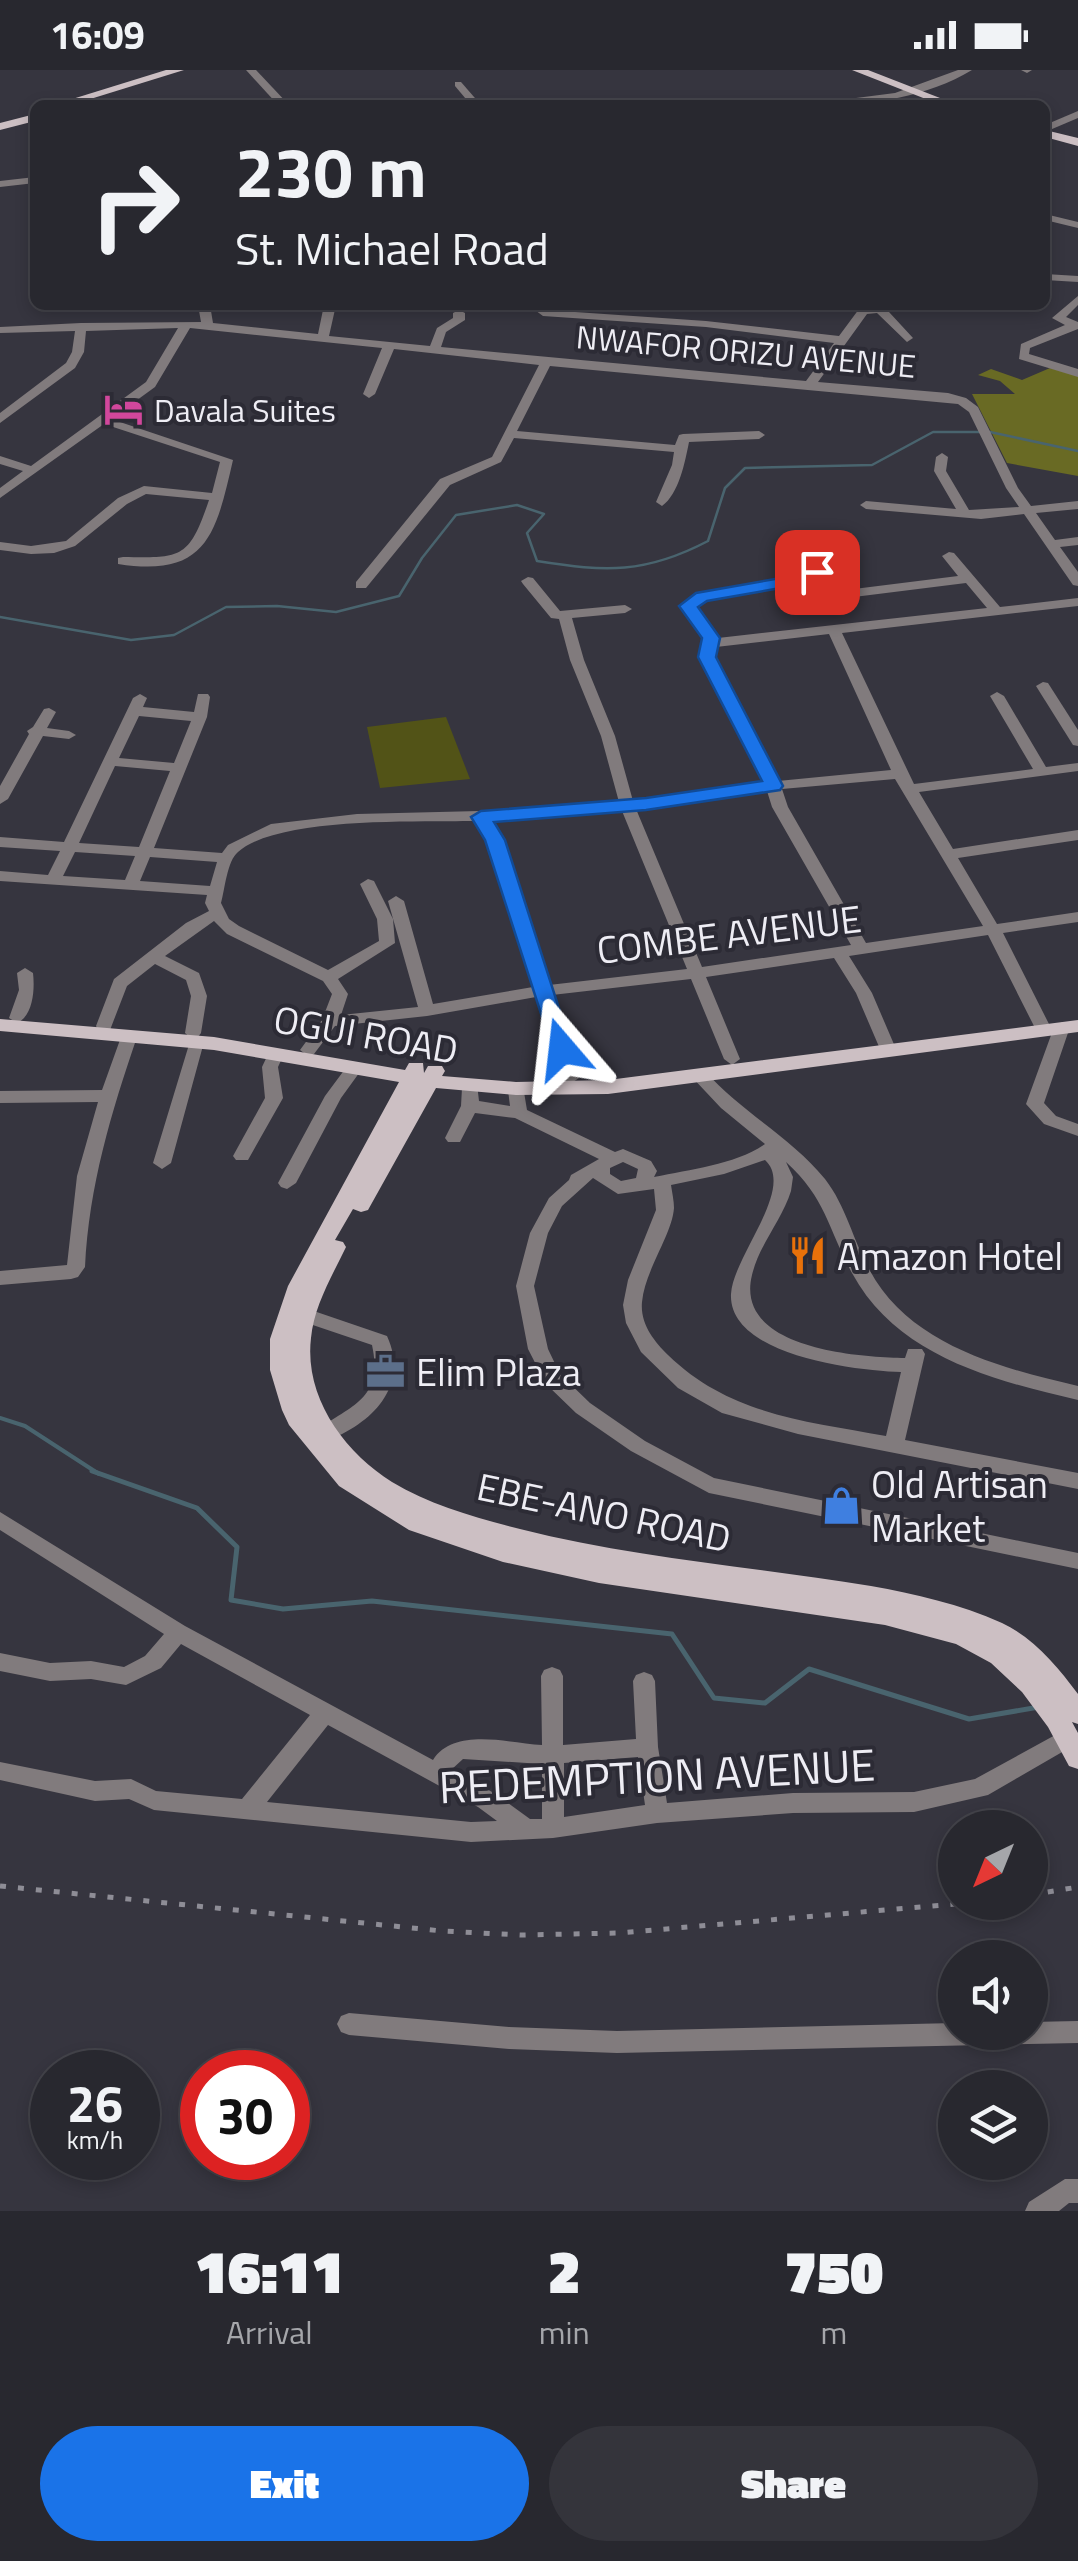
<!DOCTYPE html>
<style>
body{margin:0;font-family:"Titillium Web",sans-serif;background:#34343b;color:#f1f3f6;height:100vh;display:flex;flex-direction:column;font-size:38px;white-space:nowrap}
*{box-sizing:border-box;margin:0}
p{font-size:32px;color:#a5a6aa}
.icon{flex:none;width:55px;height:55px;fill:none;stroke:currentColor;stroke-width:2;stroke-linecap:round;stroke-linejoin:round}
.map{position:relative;height:2141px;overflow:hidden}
.sheet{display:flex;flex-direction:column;background:#28282f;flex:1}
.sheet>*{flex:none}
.guide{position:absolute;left:30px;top:30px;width:1020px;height:210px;border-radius:15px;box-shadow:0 5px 15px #0003,0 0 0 2px #44444b;background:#28282f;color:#f1f3f6;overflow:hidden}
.needle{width:65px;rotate:223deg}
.buttons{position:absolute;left:938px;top:1740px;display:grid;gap:20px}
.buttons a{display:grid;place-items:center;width:110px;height:110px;border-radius:50%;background:#28282f;box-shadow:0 5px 15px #0003,0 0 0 2px #44444b;font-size:50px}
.speed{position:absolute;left:30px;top:1980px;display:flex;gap:20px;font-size:50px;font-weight:700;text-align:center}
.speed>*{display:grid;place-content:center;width:130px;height:130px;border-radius:50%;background:#28282f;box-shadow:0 5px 15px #0003,0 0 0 2px #44444b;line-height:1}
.speed small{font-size:25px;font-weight:400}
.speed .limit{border:15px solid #d22;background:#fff;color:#111}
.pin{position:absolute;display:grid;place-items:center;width:85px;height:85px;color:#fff;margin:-42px;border-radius:20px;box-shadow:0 5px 15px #0006}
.me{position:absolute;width:110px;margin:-55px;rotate:343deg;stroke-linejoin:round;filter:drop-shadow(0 0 8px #0008)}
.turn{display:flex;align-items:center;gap:35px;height:210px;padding:0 40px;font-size:45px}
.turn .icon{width:130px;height:130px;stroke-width:2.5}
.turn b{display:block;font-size:70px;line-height:85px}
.eta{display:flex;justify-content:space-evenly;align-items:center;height:170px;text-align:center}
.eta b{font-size:60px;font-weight:800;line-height:70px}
.button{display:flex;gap:20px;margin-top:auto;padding:20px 40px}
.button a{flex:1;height:115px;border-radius:60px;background:#1a73e8;color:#fff;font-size:40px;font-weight:800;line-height:115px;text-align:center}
.button a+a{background:#34343b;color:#f1f3f6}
.status{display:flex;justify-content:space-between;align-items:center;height:70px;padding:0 50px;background:#28282f;direction:ltr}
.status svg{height:28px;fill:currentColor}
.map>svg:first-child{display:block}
.green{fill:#525317}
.forest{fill:#696a24}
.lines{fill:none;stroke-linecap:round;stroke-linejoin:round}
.stream-far2{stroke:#49646e;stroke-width:2.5}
.stream-far1{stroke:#49646e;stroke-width:4}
.stream{stroke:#49646e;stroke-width:5}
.minor{fill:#817b7d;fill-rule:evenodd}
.major{fill:#ccbfc3;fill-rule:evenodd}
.rail{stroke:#8e8d96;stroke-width:5;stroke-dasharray:6 12;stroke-linecap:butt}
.route{fill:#1a73e8;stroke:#114b97;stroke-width:2.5}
.labels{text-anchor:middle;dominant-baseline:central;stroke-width:8;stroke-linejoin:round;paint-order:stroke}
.far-street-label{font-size:32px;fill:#eeedf4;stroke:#2c2b35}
.far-poi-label{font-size:32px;fill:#eeedf4;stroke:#2c2b35;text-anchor:start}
.street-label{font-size:38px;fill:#eeedf4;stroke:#2c2b35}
.poi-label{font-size:38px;fill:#eeedf4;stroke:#2c2b35;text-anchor:start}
.near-street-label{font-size:45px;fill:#eeedf4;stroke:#2c2b35}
</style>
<div class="status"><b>16:09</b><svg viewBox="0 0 49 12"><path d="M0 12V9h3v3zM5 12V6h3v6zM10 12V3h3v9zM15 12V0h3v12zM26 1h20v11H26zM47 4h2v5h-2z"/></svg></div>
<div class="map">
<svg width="1078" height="2141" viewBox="0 0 1078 2141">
<rect width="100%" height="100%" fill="#36353f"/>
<path class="green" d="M446 647 470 709 380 718 367 657Z"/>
<path class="forest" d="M1050 298 1078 306V406L1007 393 972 324H1015L1000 311 978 305 991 299 1022 310Z"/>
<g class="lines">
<g class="stream-far2">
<path d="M990 362 1078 381"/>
<path d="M0 547 131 570 174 565 226 537 277 536 336 542 399 526 422 488 456 445 517 435 544 444 527 463 537 491C606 502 645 504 708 471L725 418 745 398 872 395 933 362H980"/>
</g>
<path class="stream-far1" d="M0 1348 25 1356 99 1404"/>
<path class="stream" d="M92 1401 197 1438 237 1477 231 1530 283 1539 372 1531 672 1564 714 1628 765 1633 809 1599 969 1649 1039 1637"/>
<g class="minor">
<path d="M246 0H256L289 35H278Z"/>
<path d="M958 0H972C928 27 871 35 820 35L825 32 895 23Z"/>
<path d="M1021 0H1032L1027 3Z"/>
<path d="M455 12H461L481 35H471L455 16Z"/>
<path d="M1078 41V48L1045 62V55Z"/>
<path d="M35 107V113L0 117V111Z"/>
<path d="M1045 144 1078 152V158L1045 150Z"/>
<path d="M1045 204 1078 206V212L1045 210Z"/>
<path d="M1078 226V235L1066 247 1078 252V259L1030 278 1029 284 1078 299V307L1019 289 1021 274 1065 255 1052 248Z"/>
<path d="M198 235H210L213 253 318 264 324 235H336L329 266 430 276 437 258 453 248V243L459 240 465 243V250L446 262 441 277 806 311 834 273 706 257 543 246 528 235H541L546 240 706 251 839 266 859 239 874 235H932L926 238 889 242 913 268 907 272 877 243 867 244 818 312 948 323 966 328 978 337 1018 418 1031 436 1078 431V439L1036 443 1055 470 1078 467V475L1060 477 1078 502V516L1073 515 1024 444 981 449 866 439 860 435 866 431 956 439 934 401 936 387 942 383 948 387 946 401 969 440 1019 437 1006 418 969 342 958 334 550 296 517 361 675 375 679 365 683 364 759 361 765 365 759 369 689 372C685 392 679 424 662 436L656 432 672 395 674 382 514 368 501 392 450 415 366 518H356V512L440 409 492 387 539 295 394 279 375 324 369 328 363 324 382 278 190 258 155 317 111 349 233 390C216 464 207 508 118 494V488L123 487C182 488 189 489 209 430L146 424 127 434 75 476 54 483 31 484 0 480V472L31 476 66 471 118 428 144 416 212 423 220 392 104 354 0 428V418L23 401 0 394V386L31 396 146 312 178 258 86 261 84 282 75 298 0 353V343L66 293 72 282 75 261 0 263V257L81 253 201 252Z"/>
<path d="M949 482 954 483 1000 537 1078 528V536L842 563 914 714 1033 699 990 626 997 622 1004 626 1046 697 1078 693V701L919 722 953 779 1078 760V770L958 788 997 854 1078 842V852L1003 863 1051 958 1049 962H1037L1035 958 988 865 849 886 872 923 896 979 888 985 880 979 856 923 834 888 706 907 740 989 732 995 724 989 691 909 552 925 579 1008 570 1014 561 1008 536 927 427 946 335 956 314 984 308 986 300 980 322 950 332 924 323 911 227 864 214 851 165 886 199 903 207 926 201 963 198 967 204 972 171 1093 162 1099 153 1093 191 968 185 963 191 926 186 910 155 894 127 916 110 960H98L96 956 114 909 186 853 209 841 205 833 207 825 0 811V801L48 805 60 781 0 777V767L64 772 133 628 140 624 147 628 143 637 194 642 198 624H208L210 627 207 647 154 778 222 783 228 775 271 754 357 744 515 740 619 732 601 666 570 590 559 549 551 548 523 514 521 511 528 507 533 508 560 541 625 535 632 539 625 543 572 548 584 590 615 666 633 731 764 712 700 587 704 568 681 536 697 524 800 505 853 487 858 488V494L803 513 706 530 696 537 718 568 987 538 966 513 830 530 823 526 830 522 958 506 942 486ZM829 564 891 700 778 711 714 587 716 577ZM139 646 191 651 174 693 119 688ZM115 696 170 701 139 777 79 773ZM895 709 983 856 866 873 788 737 782 719ZM767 721 772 737 851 875 702 897 636 739ZM622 741 687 899 549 915 503 770 491 750ZM476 751 487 770 533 917 433 934 404 831 396 826 388 831 418 937 341 945 348 924 338 909 395 873 393 849 374 811 368 809 360 814 377 849 379 871 328 900 239 856 229 849 221 833C225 819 227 791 238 782 278 746 421 752 476 751ZM75 782 135 786 125 810 63 806ZM150 787 217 792 210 816 140 811Z"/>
<path d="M1043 612 1048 613 1078 660V676L1073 675 1036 616Z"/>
<path d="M49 638 56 642 47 658 69 661 76 665 69 669 43 666 8 729 0 734V716L29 664 27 661 33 657 44 639Z"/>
<path d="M25 898 33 903C35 920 33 946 17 953L9 948 19 920 17 903Z"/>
<path d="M1062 952 1070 957 1044 1033 1056 1046 1078 1054V1066L1044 1054 1026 1034 1054 957Z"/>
<path d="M129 962 137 967C111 1043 89 1116 85 1197L78 1207 71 1209 0 1215V1201L67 1195 77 1106 98 1032 0 1033V1021L102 1020 121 967Z"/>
<path d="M276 978 284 984 278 997 283 1028 248 1090H236L233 1086 265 1028 262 997 270 980Z"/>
<path d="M354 993 362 999 341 1028 296 1113 287 1119 281 1117 278 1113 325 1026 348 995Z"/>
<path d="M699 999 705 1001C741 1042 791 1067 825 1109 846 1136 853 1170 869 1199 909 1275 1001 1298 1078 1316V1330C992 1310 897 1286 852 1203 828 1159 826 1128 786 1092L793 1107 791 1121C782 1150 759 1175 752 1205 734 1278 855 1287 905 1288L908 1279H922L925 1284 905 1370 1078 1403V1419L798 1364 722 1343 678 1318 641 1282 626 1253 623 1235 628 1210 656 1140 654 1119 618 1124 593 1108 562 1136 548 1163 534 1216 548 1279 560 1304 590 1333 645 1371 714 1408 1078 1483V1499L709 1423 631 1381 576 1343 546 1314 528 1279 516 1216 530 1163 549 1128 569 1110 571 1105 599 1089 515 1048 475 1043 460 1072H448L445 1068 461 1036 462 1018 471 1012 477 1014 479 1031 510 1036 508 1020 511 1016H523L527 1040 615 1082 623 1079 651 1091 657 1101 654 1107C691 1099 734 1095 765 1074L721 1038 690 1005ZM765 1090C796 1118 733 1186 731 1224 728 1286 858 1301 901 1302L886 1366C805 1351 730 1345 668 1285 654 1271 640 1254 642 1232 645 1200 672 1165 674 1138 674 1131 672 1122 671 1115L724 1104ZM623 1092 638 1099 636 1108 621 1111 610 1104V1098Z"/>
<path d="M305 1238 387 1266C410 1316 372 1354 326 1371L319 1368 316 1363 319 1358C356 1334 383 1326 372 1275L298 1250 296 1245 298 1240Z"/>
<path d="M0 1442 185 1556 433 1690C454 1657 508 1673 542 1675L541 1606 544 1600 552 1597 560 1600 563 1606V1675L636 1669 633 1611 636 1605 644 1602 652 1605 655 1611 658 1677 667 1733 793 1723 914 1722 975 1709 1068 1658 1076 1660 1078 1669 1076 1674 988 1725 914 1742 793 1743 657 1753 553 1768 471 1772 154 1740 129 1729 95 1731 0 1710V1692L95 1711 131 1709 156 1721 242 1729 310 1645 181 1574 161 1598 126 1615 91 1609 50 1611 0 1601V1583L50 1593 91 1591 124 1597 145 1586 164 1564 0 1460ZM328 1655 478 1737 497 1751 471 1752 267 1732ZM638 1687 645 1735 564 1747V1693ZM463 1689 542 1694V1749H530L494 1723 451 1700Z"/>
<path d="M349 1943 509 1957 617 1961 955 1953V1962H1030V1952L1078 1951V1973L617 1983 509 1979 349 1965 341 1962 337 1954 341 1946Z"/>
<path d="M1065 2109H1078V2133H1069L1059 2141H1025L1029 2132Z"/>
</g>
<g class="major">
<path d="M166 0H184L71 35H53Z"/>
<path d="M852 0H868L958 35H941Z"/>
<path d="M35 44V51L0 60V53Z"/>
<path d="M1045 60 1078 68V76L1045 67Z"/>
<path d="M0 949 214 967 405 1000 409 993H423L424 1003 428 996H442L445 1001 442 1006 516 1012 608 1010 1078 950V962L608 1024 516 1025 436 1018 368 1140 361 1142 353 1139 335 1170 343 1172 346 1177C332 1206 314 1236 311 1268 304 1327 344 1382 392 1412 430 1435 477 1448 520 1459 635 1488 754 1497 871 1516 915 1524 960 1534 1002 1553 1034 1568 1057 1596 1078 1624V1654L1072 1652 1078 1663V1699L1069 1696 1048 1657 1022 1622 991 1593 956 1574 885 1555 599 1513 503 1492 409 1460 339 1416 289 1355 282 1340 270 1300V1269L288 1216 399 1012 214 980 0 961Z"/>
</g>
<g class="rail">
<path d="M0 1816 442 1861 520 1865 619 1863 978 1832"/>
<path d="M1030 1825 1078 1817"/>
</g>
</g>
<path class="route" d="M817 497 825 502 803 514 707 531 698 537 720 568 716 587 783 716 780 720 646 740 494 752 505 770 572 979 562 986 554 984 485 770 471 747 481 741 646 728 762 711 698 587 702 568 679 536 696 523 798 505Z"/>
<defs>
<symbol id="hotel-bare" viewBox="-9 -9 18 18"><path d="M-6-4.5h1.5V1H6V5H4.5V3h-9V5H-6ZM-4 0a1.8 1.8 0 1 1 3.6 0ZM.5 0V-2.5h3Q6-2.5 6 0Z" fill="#d1479c" stroke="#2c2b35" stroke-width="2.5" paint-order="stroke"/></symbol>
<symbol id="restaurant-bare" viewBox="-9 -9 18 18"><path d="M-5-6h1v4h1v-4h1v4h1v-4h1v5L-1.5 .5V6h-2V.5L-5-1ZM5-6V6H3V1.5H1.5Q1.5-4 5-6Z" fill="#e8710a" stroke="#2c2b35" stroke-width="2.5" paint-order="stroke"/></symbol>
<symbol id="office-bare" viewBox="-9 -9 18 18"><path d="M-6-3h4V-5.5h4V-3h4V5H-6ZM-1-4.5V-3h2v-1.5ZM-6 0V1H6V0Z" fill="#5c6f8a" stroke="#2c2b35" stroke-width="2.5" paint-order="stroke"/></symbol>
<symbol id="shop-bare" viewBox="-9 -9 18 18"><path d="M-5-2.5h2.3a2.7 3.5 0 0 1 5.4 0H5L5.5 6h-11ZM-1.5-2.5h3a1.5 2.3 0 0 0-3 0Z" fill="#3f7fe0" stroke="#2c2b35" stroke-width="2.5" paint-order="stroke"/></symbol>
</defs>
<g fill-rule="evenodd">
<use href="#hotel-bare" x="96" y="312" width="55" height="55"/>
<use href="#restaurant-bare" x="780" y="1158" width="55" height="55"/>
<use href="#office-bare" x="358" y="1274" width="55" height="55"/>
<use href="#shop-bare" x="814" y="1408" width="55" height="55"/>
</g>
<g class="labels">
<g class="far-street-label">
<text transform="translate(746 281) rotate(5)">NWAFOR ORIZU AVENUE</text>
</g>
<g class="far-poi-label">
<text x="154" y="340">Davala Suites</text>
</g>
<g class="street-label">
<text transform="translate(729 864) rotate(-7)">COMBE AVENUE</text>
<text transform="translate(366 964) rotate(10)">OGUI ROAD</text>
<text transform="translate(604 1442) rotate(12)">EBE-ANO ROAD</text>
</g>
<g class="poi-label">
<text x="837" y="1186">Amazon Hotel</text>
<text x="416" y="1302">Elim Plaza</text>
<text x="871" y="1414">Old Artisan<tspan x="871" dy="44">Market</tspan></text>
</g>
<g class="near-street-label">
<text transform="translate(657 1705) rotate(-3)">REDEMPTION AVENUE</text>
</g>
</g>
</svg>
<div class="buttons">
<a><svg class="needle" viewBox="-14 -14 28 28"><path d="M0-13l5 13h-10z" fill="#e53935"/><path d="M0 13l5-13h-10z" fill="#a5a6aa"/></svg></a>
<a><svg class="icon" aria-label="sound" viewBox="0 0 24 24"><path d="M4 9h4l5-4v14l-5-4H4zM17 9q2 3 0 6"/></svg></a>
<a><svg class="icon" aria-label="layers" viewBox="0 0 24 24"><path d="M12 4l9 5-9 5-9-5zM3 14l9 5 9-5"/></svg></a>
</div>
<div class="speed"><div>26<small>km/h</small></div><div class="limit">30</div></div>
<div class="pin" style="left:817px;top:502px;background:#d93025"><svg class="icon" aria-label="arrive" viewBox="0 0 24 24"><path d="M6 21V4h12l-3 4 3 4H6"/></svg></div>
<svg class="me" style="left:562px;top:979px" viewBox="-20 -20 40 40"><path d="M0-17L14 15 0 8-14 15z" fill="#1a73e8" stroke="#fff" stroke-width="4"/></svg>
<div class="guide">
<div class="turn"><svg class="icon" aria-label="right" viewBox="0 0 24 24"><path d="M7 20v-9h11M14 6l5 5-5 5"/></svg><div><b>230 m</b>St. Michael Road</div></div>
</div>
</div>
<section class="sheet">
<div class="eta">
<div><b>16:11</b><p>Arrival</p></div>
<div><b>2</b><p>min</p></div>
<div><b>750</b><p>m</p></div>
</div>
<div class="button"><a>Exit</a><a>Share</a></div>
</section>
